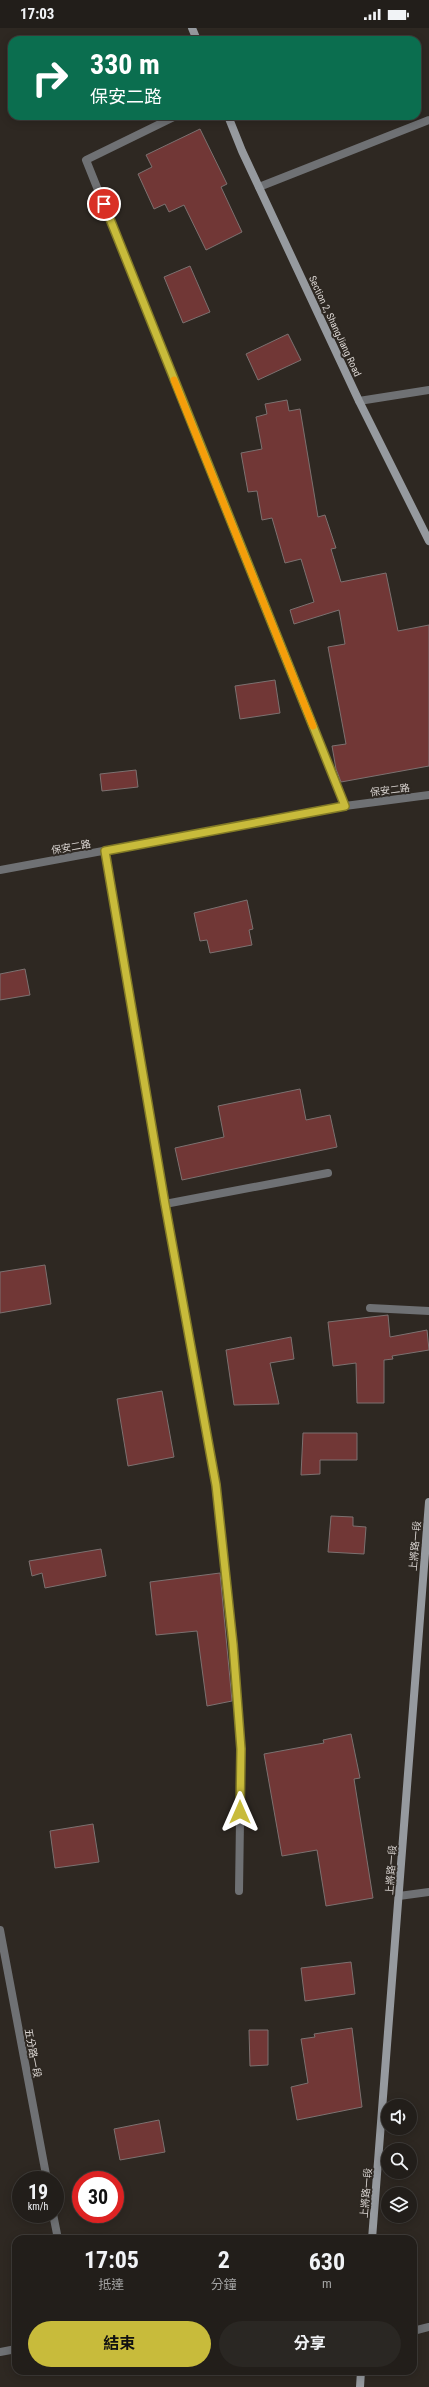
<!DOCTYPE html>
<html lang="zh-TW">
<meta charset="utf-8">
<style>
body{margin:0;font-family:"Roboto Condensed","Noto Sans TC",sans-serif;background:#2a2723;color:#f1f3f6;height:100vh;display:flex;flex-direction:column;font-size:15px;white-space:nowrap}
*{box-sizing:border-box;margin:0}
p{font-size:13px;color:#a2a2a2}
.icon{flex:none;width:22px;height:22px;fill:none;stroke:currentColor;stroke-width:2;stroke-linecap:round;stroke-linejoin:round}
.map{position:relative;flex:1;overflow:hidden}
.sheet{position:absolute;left:12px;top:2207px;width:405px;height:140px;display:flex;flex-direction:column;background:#221e1a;border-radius:12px;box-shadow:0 2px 10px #0003,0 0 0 1px #3f3c39}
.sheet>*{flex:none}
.hud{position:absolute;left:8px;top:8px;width:413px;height:84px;border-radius:12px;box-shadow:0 2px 10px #0003,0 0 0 1px #3f3c39;background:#0b6e4f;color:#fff;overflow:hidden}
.buttons{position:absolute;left:381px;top:2071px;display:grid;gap:8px}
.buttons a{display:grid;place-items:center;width:36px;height:36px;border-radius:50%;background:#221e1a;box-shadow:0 2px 10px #0003,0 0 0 1px #3f3c39;font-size:20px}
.speed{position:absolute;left:12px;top:2143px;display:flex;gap:8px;font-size:20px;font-weight:700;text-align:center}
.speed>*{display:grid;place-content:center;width:52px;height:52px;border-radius:50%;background:#221e1a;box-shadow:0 2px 10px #0003,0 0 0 1px #3f3c39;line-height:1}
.speed small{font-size:10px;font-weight:400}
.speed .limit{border:6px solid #d22;background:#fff;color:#111}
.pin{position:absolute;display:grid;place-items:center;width:34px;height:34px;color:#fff;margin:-17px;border:2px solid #fff;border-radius:50%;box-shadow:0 1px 4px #0007}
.me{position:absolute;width:44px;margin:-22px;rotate:0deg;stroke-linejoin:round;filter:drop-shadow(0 0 3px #0008)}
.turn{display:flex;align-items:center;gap:14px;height:84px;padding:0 16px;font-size:18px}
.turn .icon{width:52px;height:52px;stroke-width:2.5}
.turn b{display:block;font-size:28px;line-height:34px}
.eta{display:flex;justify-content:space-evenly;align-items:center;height:68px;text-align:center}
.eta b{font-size:24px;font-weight:700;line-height:28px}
.action{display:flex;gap:8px;margin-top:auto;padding:8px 16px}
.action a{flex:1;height:46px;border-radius:24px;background:#c8bb3b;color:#111;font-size:16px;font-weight:700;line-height:46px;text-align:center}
.action a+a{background:#2a2723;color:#f1f3f6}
.status{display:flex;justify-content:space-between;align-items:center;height:28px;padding:0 20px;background:#221e1a;direction:ltr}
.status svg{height:11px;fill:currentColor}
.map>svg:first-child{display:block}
.building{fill:#713736;stroke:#7c7170}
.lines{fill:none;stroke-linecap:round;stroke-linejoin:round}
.lane{stroke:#6f7174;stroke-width:8}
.street{stroke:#6f7174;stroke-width:8}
.secondary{stroke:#969a9f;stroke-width:8}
.route-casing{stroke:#827a26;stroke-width:10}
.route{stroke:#c8bb3b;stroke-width:7}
.slow{stroke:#f59e0b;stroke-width:7}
.labels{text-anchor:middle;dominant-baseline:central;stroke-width:4;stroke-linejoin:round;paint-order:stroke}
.street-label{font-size:10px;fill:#dbd6d3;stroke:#2e2822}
</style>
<div class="status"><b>17:03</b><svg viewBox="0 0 49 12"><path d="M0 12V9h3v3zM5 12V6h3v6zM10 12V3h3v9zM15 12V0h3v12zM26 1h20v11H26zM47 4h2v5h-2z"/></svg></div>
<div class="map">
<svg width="429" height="2359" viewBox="0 0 429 2359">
<rect width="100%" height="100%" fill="#2e2822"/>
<g class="building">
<path d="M200 101 227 156 221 159 242 204 206 222 184 177 169 184 165 176 154 181 138 146 152 139 146 127Z"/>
<path d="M190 238 210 284 183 295 164 249Z"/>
<path d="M288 306 301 332 258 352 246 326Z"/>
<path d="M287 372 289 383 300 381 318 489 325 487 336 520 331 521 341 554 386 545 398 603 429 597V738L341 754 336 741 332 718 346 716 328 619 345 616 339 582 294 596 290 582 314 574 301 531 285 535 272 490 262 492 257 463 248 464 241 425 262 421 256 389 267 386 265 376Z"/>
<path d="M275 652 280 685 240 691 235 658Z"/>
<path d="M136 742 138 759 102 763 100 746Z"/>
<path d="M247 872 253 901 249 902 252 917 210 925 207 912 200 913 194 885Z"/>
<path d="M25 941 30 967 0 972V946Z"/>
<path d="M300 1061 306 1092 330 1087 337 1119 182 1152 175 1120 224 1109 218 1078Z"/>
<path d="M45 1237 51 1276 0 1285V1244Z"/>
<path d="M388 1287 390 1309 427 1302 429 1322 392 1328 393 1331 384 1332V1375H357L356 1335 333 1338 328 1294Z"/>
<path d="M291 1309 294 1331 270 1335 279 1376 234 1377 226 1322Z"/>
<path d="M162 1363 174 1429 128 1438 117 1371Z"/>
<path d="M303 1405H357V1432H320V1446L301 1447Z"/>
<path d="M331 1488 353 1489V1498L366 1499 364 1526 328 1524Z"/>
<path d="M101 1521 106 1548 45 1560 42 1545 32 1548 29 1533Z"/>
<path d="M220 1545 232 1673 207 1678 197 1603 156 1607 150 1554Z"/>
<path d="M351 1706 360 1750 354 1751 373 1870 326 1878 317 1822 282 1828 264 1726 324 1715 323 1712Z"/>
<path d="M93 1796 99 1834 55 1840 50 1803Z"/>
<path d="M351 1934 355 1966 305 1973 301 1940Z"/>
<path d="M352 2000 362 2079 297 2092 291 2059 308 2055 301 2011 315 2009 314 2006Z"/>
<path d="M249 2002H268V2037L250 2038Z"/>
<path d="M159 2092 165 2124 120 2132 114 2101Z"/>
</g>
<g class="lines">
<g class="lane">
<path d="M176 88 86 132 345 778"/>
<path d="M259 159 429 92"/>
<path d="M359 373 429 362"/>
<path d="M165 1176 328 1145"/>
<path d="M370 1280 429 1283"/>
<path d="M399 1868 429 1864"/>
</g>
<g class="street">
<path d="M105 823 165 1176 216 1457 233 1616 241 1721 239 1863"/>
<path d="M0 842 345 778 429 767"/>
<path d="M0 1902 47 2152"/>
<path d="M53 2186 58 2211"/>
<path d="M413 2303 429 2299"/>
<path d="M0 2324 16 2321"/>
</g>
<g class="secondary">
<path d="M192 0 197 12"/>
<path d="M228 88 242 123 359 373 429 513"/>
<path d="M372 2211 429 1474"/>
<path d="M360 2359 361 2343"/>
</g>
</g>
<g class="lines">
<defs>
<path id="route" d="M104 176 345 778 105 823 165 1176 216 1457 233 1616 241 1721 240 1784"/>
</defs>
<use href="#route" class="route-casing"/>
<use href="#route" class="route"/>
<path class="slow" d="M174 352 313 698"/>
</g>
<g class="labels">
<g class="street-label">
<text transform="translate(335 298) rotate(65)">Section 2, ShangJiang Road</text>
<text transform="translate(390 762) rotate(-7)">保安二路</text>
<text transform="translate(71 819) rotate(-10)">保安二路</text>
<text transform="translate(415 1518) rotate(-85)">上將路一段</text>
<text transform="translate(391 1842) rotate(-86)">上將路一段</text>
<text transform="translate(33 2025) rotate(79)">五分路一段</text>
<text transform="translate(366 2165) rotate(-85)">上將路一段</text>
</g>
</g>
</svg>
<div class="buttons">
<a><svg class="icon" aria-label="sound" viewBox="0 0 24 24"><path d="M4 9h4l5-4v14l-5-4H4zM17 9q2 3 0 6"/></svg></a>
<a><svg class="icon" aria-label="search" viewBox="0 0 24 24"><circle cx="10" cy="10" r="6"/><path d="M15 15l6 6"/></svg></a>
<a><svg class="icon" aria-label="layers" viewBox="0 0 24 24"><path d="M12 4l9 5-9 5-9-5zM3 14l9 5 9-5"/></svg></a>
</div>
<div class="speed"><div>19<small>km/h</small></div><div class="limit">30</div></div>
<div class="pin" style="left:104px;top:176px;background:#d93025"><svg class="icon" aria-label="arrive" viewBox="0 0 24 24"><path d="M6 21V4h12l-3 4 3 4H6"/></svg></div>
<svg class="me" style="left:240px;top:1784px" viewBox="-20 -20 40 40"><path d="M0-17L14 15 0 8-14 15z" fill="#c8bb3b" stroke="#fff" stroke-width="4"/></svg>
<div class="hud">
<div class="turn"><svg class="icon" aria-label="right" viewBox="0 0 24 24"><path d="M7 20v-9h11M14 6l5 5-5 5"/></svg><div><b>330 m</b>保安二路</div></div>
</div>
<section class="sheet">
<div class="eta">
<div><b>17:05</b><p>抵達</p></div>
<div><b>2</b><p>分鐘</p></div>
<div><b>630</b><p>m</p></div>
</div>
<div class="action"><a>結束</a><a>分享</a></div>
</section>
</div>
